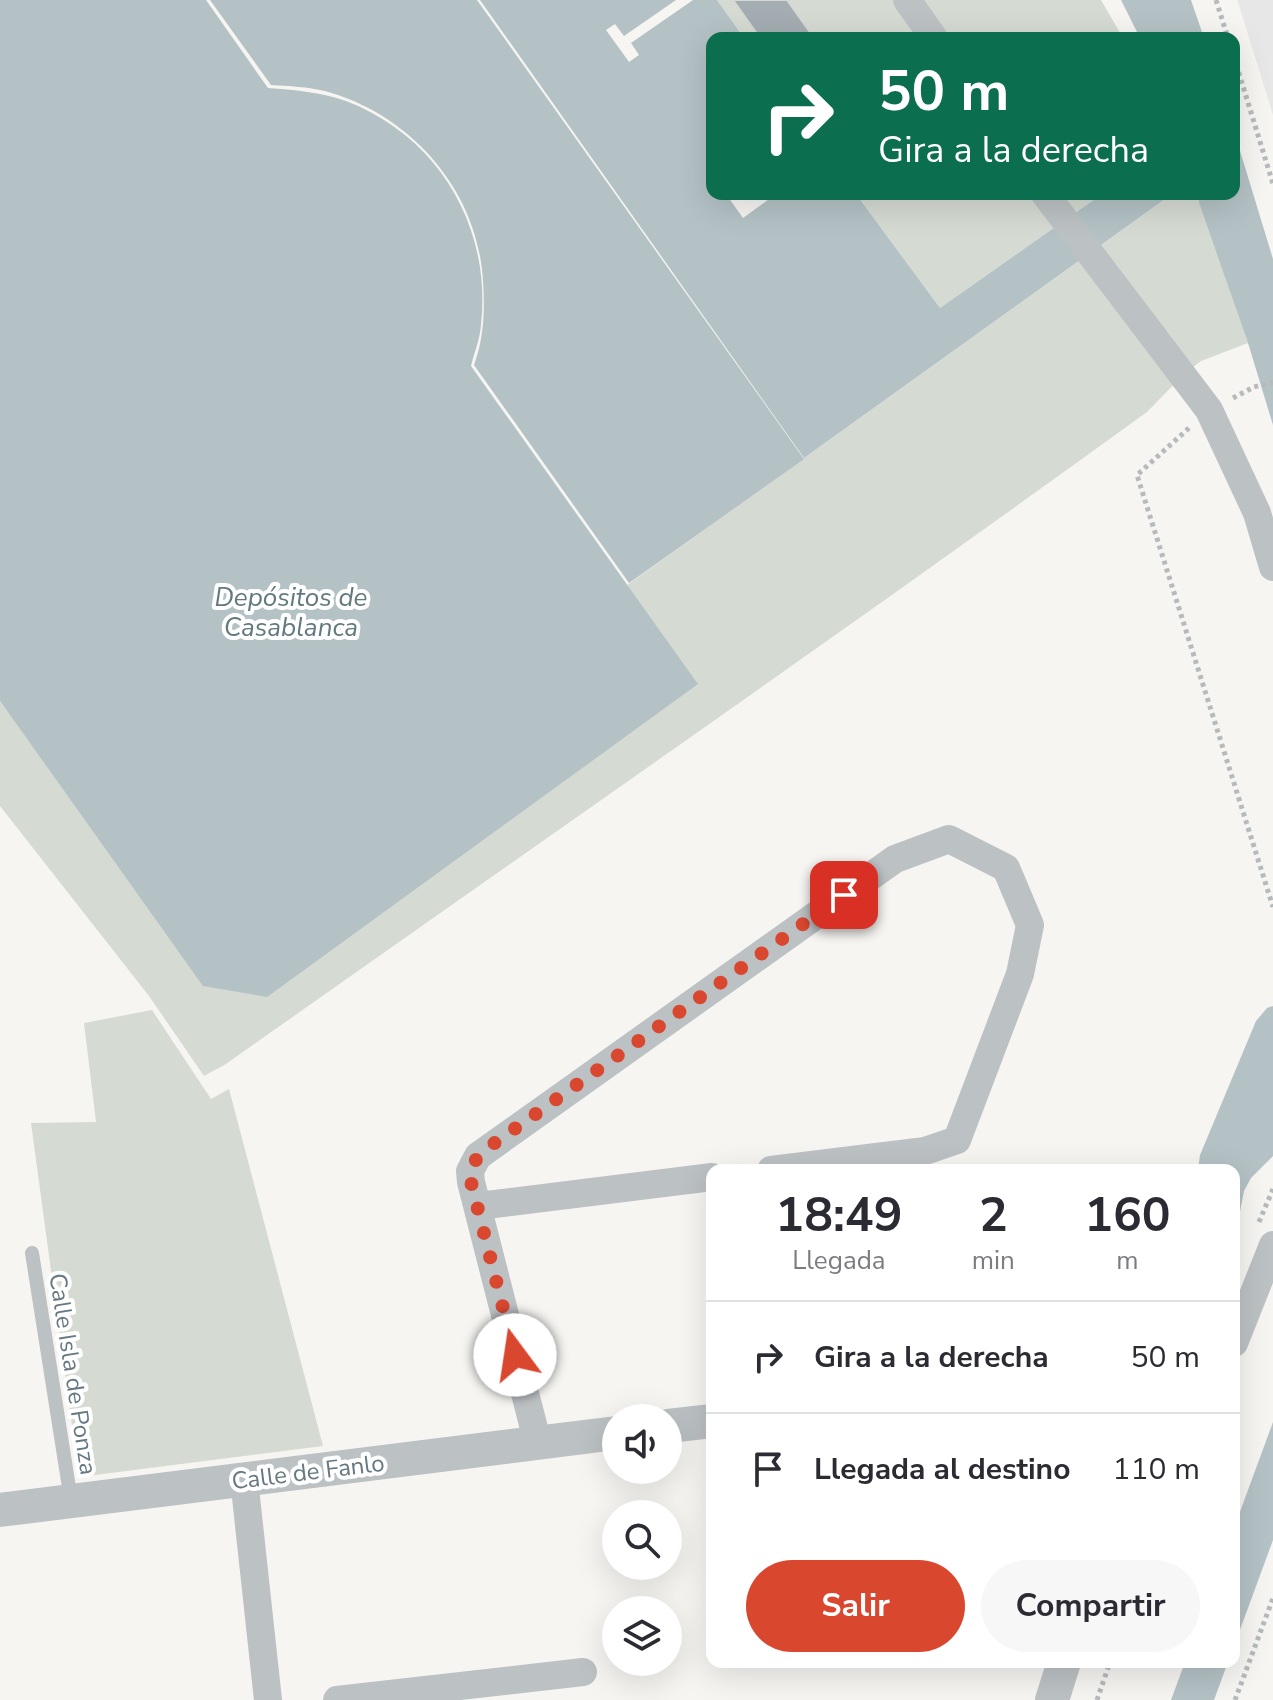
<!DOCTYPE html>
<html lang="es">
<meta charset="utf-8">
<style>
body{margin:0;font-family:"Nunito Sans",sans-serif;background:#f7f7f7;color:#2b2b33;height:100vh;display:flex;flex-direction:column;font-size:30px;white-space:nowrap}
*{box-sizing:border-box;margin:0}
p{font-size:26px;color:#7c7c81}
.icon{flex:none;width:44px;height:44px;fill:none;stroke:currentColor;stroke-width:2;stroke-linecap:round;stroke-linejoin:round}
.map{position:relative;flex:1;overflow:hidden}
.details{position:absolute;left:706px;top:1164px;width:534px;height:504px;display:flex;flex-direction:column;background:#fff;border-radius:16px;box-shadow:0 8px 32px #0002}
.details>*{flex:none}
.top-card{position:absolute;left:706px;top:32px;width:534px;height:168px;border-radius:16px;box-shadow:0 8px 32px #0002;background:#0b6e4f;color:#fff;overflow:hidden}
.fabs{position:absolute;left:602px;top:1404px;display:grid;gap:16px}
.fabs a{display:grid;place-items:center;width:80px;height:80px;border-radius:50%;background:#fff;box-shadow:0 8px 32px #0002;font-size:40px}
.pin{position:absolute;display:grid;place-items:center;width:68px;height:68px;color:#fff;margin:-34px;border-radius:16px;box-shadow:0 4px 12px #0006}
.me{position:absolute;width:88px;margin:-44px;rotate:346deg;stroke-linejoin:round;filter:drop-shadow(0 0 6px #0008)}
.turn{display:flex;align-items:center;gap:28px;height:168px;padding:0 40px;font-size:36px}
.turn .icon{width:104px;height:104px;stroke-width:2.5}
.turn b{display:block;font-size:56px;line-height:68px}
.eta{display:flex;justify-content:space-evenly;align-items:center;height:136px;text-align:center}
.eta b{font-size:48px;font-weight:700;line-height:56px}
.primary-button{display:flex;gap:16px;margin-top:auto;padding:16px 40px}
.primary-button a{flex:1;height:92px;border-radius:48px;background:#d9472f;color:#fff;font-size:32px;font-weight:700;line-height:92px;text-align:center}
.primary-button a+a{background:#f7f7f7;color:#2b2b33}
ul{padding:0;list-style:none}
li{display:flex;align-items:center;gap:24px;height:112px;padding:0 40px;border-top:2px solid #e1e1e2}
li div{flex:1}
li b{display:block;font-size:30px}
li em{font-style:normal}
.map>svg:first-child{display:block}
.built{fill:#e6e7e6}
.green{fill:#d5dad2}
.water{fill:#b4c2c5}
.pier{fill:#f6f5f2}
.building{fill:#a4adb2;stroke:#d7d7d5;stroke-width:2}
.lines{fill:none;stroke-linecap:round;stroke-linejoin:round}
.path{stroke:#b7babc;stroke-width:5;stroke-dasharray:4 4;stroke-linecap:butt}
.service{stroke:#bcc1c4;stroke-width:14}
.minor{stroke:#bcc1c4;stroke-width:28}
.tertiary{stroke:#bcc1c4;stroke-width:34}
.route{stroke:#d9472f;stroke-width:14;stroke-dasharray:0 25.2}
.labels{text-anchor:middle;dominant-baseline:central;stroke-width:8;stroke-linejoin:round;paint-order:stroke}
.street-label{font-size:24px;fill:#667882;stroke:#fff}
.water-label{font-size:26px;font-style:italic;fill:#62797f;stroke:#fff}
</style>
<div class="map">
<svg width="1273" height="1700" viewBox="0 0 1273 1700">
<rect width="100%" height="100%" fill="#f6f5f2"/>
<path class="built" d="M1237 0H1273V115L1238 2Z"/>
<g class="green">
<path d="M717 0H733L760 38H744Z"/>
<path d="M787 0H1101L1123 38H814Z"/>
<path d="M856 194H1102L940 308Z"/>
<path d="M1172 194H1191L1200 203 1248 343 1201 361 1185 373 1147 412C842 633 533 847 226 1064L204 1076 149 996 0 806V701L203 985 697 683 627 585Z"/>
<path d="M152 1010 211 1099 229 1089 323 1446 79 1477 31 1123 96 1122 84 1023Z"/>
</g>
<g class="water">
<path d="M0 0H206L268 88C294 90 321 92 346 101 438 136 492 227 481 325 480 339 474 353 471 366L698 684 267 997 203 986 0 701Z"/>
<path d="M210 0H477L804 459 629 583 474 365C484 338 485 310 483 281 478 191 412 115 325 91 308 87 289 86 271 85Z"/>
<path d="M480 0H717L744 38H712V194H856L940 308 1102 194H1172L804 458Z"/>
<path d="M1121 0H1191L1204 38H1140Z"/>
<path d="M1234 131 1273 259V425L1248 343 1196 194H1234Z"/>
<path d="M1273 1006V1156L1251 1178 1244 1191 1234 1243V1170H1198L1200 1155 1256 1021 1267 1008Z"/>
<path d="M1273 1422V1540L1234 1646V1528Z"/>
<path d="M1185 1662H1228L1214 1700H1171Z"/>
</g>
<g class="pier">
<path d="M676 0H693L631 43 639 55 629 62 606 30 615 24 624 36Z"/>
<path d="M726 194H776L743 218Z"/>
</g>
<path class="building" d="M733 0H787L814 38H760Z"/>
<g class="lines">
<g class="path">
<path d="M1216 0 1228 38"/>
<path d="M1234 57 1273 184"/>
<path d="M1233 398 1254 387 1273 382"/>
<path d="M1189 428 1137 475 1273 907"/>
<path d="M1259 1222 1273 1189"/>
<path d="M1097 1700 1110 1662"/>
<path d="M1235 1700 1273 1598"/>
</g>
<path class="service" d="M32 1253 71 1500"/>
<g class="minor">
<path d="M907 0 934 38"/>
<path d="M1045 194 1209 410 1257 513 1273 567"/>
<path d="M478 1206 712 1177"/>
<path d="M1234 1343 1273 1245"/>
<path d="M538 1444 471 1182 470 1171 478 1156 895 859 949 839 1006 868 1030 925 1020 974 957 1140 925 1151 771 1170"/>
<path d="M244 1479 268 1700"/>
<path d="M337 1700 583 1672"/>
</g>
<g class="tertiary">
<path d="M668 1426 712 1421"/>
<path d="M0 1510 616 1433"/>
<path d="M1052 1700 1064 1662"/>
</g>
</g>
<g class="lines">
<path class="route" d="M515 1355 471 1182C469 1165 476 1158 489 1147L844 895"/>
</g>
<g class="labels">
<g class="street-label">
<text transform="translate(73 1374) rotate(81)">Calle Isla de Ponza</text>
<text transform="translate(308 1472) rotate(-7)">Calle de Fanlo</text>
</g>
<g class="water-label">
<text x="291" y="597">Depósitos de<tspan x="291" dy="30">Casablanca</tspan></text>
</g>
</g>
</svg>
<div class="fabs">
<a><svg class="icon" aria-label="sound" viewBox="0 0 24 24"><path d="M4 9h4l5-4v14l-5-4H4zM17 9q2 3 0 6"/></svg></a>
<a><svg class="icon" aria-label="search" viewBox="0 0 24 24"><circle cx="10" cy="10" r="6"/><path d="M15 15l6 6"/></svg></a>
<a><svg class="icon" aria-label="layers" viewBox="0 0 24 24"><path d="M12 4l9 5-9 5-9-5zM3 14l9 5 9-5"/></svg></a>
</div>
<div class="pin" style="left:844px;top:895px;background:#d93025"><svg class="icon" aria-label="arrive" viewBox="0 0 24 24"><path d="M6 21V4h12l-3 4 3 4H6"/></svg></div>
<svg class="me" style="left:515px;top:1355px" viewBox="-20 -20 40 40"><circle r="19" fill="#fff"/><path d="M0-13L10 11 0 6-10 11z" fill="#d9472f"/></svg>
<div class="top-card">
<div class="turn"><svg class="icon" aria-label="right" viewBox="0 0 24 24"><path d="M7 20v-9h11M14 6l5 5-5 5"/></svg><div><b>50 m</b>Gira a la derecha</div></div>
</div>
<section class="details">
<div class="eta">
<div><b>18:49</b><p>Llegada</p></div>
<div><b>2</b><p>min</p></div>
<div><b>160</b><p>m</p></div>
</div>
<ul>
<li><svg class="icon" aria-label="right" viewBox="0 0 24 24"><path d="M7 20v-9h11M14 6l5 5-5 5"/></svg><div><b>Gira a la derecha</b></div><em>50 m</em></li>
<li><svg class="icon" aria-label="arrive" viewBox="0 0 24 24"><path d="M6 21V4h12l-3 4 3 4H6"/></svg><div><b>Llegada al destino</b></div><em>110 m</em></li>
</ul>
<div class="primary-button"><a>Salir</a><a>Compartir</a></div>
</section>
</div>
